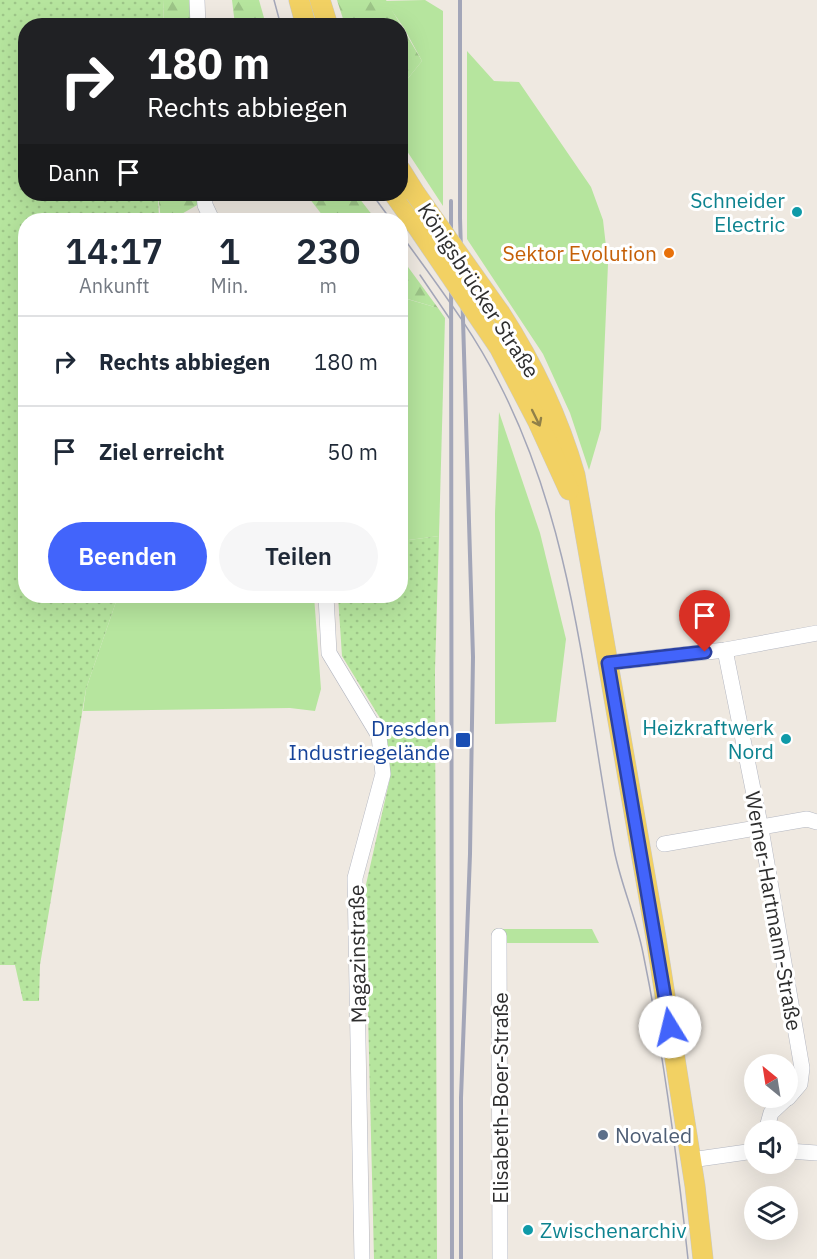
<!DOCTYPE html>
<html lang="de">
<meta charset="utf-8">
<style>
body{margin:0;font-family:"IBM Plex Sans",sans-serif;background:#f6f6f7;color:#1f2937;height:100vh;display:flex;flex-direction:column;font-size:22px;white-space:nowrap}
*{box-sizing:border-box;margin:0}
p{font-size:20px;color:#747a83}
.icon{flex:none;width:33px;height:33px;fill:none;stroke:currentColor;stroke-width:2;stroke-linecap:round;stroke-linejoin:round}
.map{position:relative;flex:1;overflow:hidden}
.sheet{position:absolute;left:18px;top:213px;width:390px;height:390px;display:flex;flex-direction:column;background:#fff;border-radius:24px;box-shadow:0 6px 24px #0002}
.sheet>*{flex:none}
.top-card{position:absolute;left:18px;top:18px;width:390px;height:183px;border-radius:24px;box-shadow:0 6px 24px #0002;background:#202124;color:#fff;overflow:hidden}
.needle{width:39px;rotate:330deg}
.buttons{position:absolute;left:744px;top:1054px;display:grid;gap:12px}
.buttons a{display:grid;place-items:center;width:54px;height:54px;border-radius:50%;background:#fff;box-shadow:0 6px 24px #0002;font-size:30px}
.pin{position:absolute;display:grid;place-items:center;width:51px;height:51px;color:#fff;margin:-62px -26px;border-radius:50% 50% 50% 0;rotate:-45deg;box-shadow:0 0 6px #0007}
.pin .icon{rotate:45deg}
.me{position:absolute;width:66px;margin:-33px;rotate:351deg;stroke-linejoin:round;filter:drop-shadow(0 0 4px #0008)}
.turn{display:flex;align-items:center;gap:21px;height:126px;padding:0 30px;font-size:27px}
.turn .icon{width:78px;height:78px;stroke-width:2.5}
.turn b{display:block;font-size:42px;line-height:51px}
.then{display:flex;align-items:center;height:57px;padding:0 30px;background:#0003;gap:12px;font-size:22px}
.eta{display:flex;justify-content:space-evenly;align-items:center;height:102px;text-align:center}
.eta b{font-size:36px;font-weight:600;line-height:42px}
.action{display:flex;gap:12px;margin-top:auto;padding:12px 30px}
.action a{flex:1;height:69px;border-radius:36px;background:#4264fb;color:#fff;font-size:24px;font-weight:600;line-height:69px;text-align:center}
.action a+a{background:#f6f6f7;color:#1f2937}
ul{padding:0;list-style:none}
li{display:flex;align-items:center;gap:18px;height:90px;padding:0 30px;border-top:2px solid #e0e1e3}
li div{flex:1}
li b{display:block;font-size:22px}
li em{font-style:normal}
.map>svg:first-child{display:block}
.grass{fill:#b6e59e}
.forest{fill:url(#forest-firs)}
.garden{fill:url(#garden-dots)}
.lines{fill:none;stroke-linecap:round;stroke-linejoin:round}
.minor-casing{stroke:#b4b7c1;stroke-width:16}
.major-casing{stroke:#c9c9c9;stroke-width:21}
.minor{stroke:#fff;stroke-width:15}
.major{stroke:#f2d163;stroke-width:20}
.tram{stroke:#a3a6b8;stroke-width:1.5}
.rail{stroke:#a3a6b8;stroke-width:4}
.major-bridge-casing{stroke:#c9c9c9;stroke-width:21;stroke-linecap:butt}
.major-bridge{stroke:#f2d163;stroke-width:20}
.oneway{stroke:#908048}
.route-casing{stroke:#2b41a3;stroke-width:15}
.route{stroke:#4264fb;stroke-width:10}
.culture-dot{fill:#0f9aa8;stroke:#fff;stroke-width:2}
.food-dot{fill:#e8710a;stroke:#fff;stroke-width:2}
.transit-dot{fill:#1a4fb4;stroke:#fff;stroke-width:2}
.service-dot{fill:#5c6f8a;stroke:#fff;stroke-width:2}
.labels{text-anchor:middle;dominant-baseline:central;stroke-width:6;stroke-linejoin:round;paint-order:stroke}
.culture-label{font-size:21px;fill:#0d838f;stroke:#fff;text-anchor:end}
.food-label{font-size:21px;fill:#c56008;stroke:#fff;text-anchor:end}
.street-label{font-size:21px;fill:#2e2e2e;stroke:#fff}
.transit-label{font-size:21px;fill:#164399;stroke:#fff;text-anchor:end}
.service-label{font-size:21px;fill:#4e5e75;stroke:#fff;text-anchor:start}
</style>
<div class="map">
<svg width="817" height="1259" viewBox="0 0 817 1259">
<defs>
<pattern id="forest-firs" width="22" height="20" patternUnits="userSpaceOnUse" patternTransform="scale(1.5)"><rect width="22" height="20" fill="#b6e59e"/><path d="M5 1l3.5 6h-7zM16 11l3.5 6h-7z" fill="#9dc588"/></pattern>
<pattern id="garden-dots" width="8" height="8" patternUnits="userSpaceOnUse" patternTransform="scale(1.5)"><rect width="8" height="8" fill="#b6e59e"/><path d="M2 2h.1M6 6h.1" fill="none" stroke="#9dc588" stroke-width="1.8" stroke-linecap="round"/></pattern>
</defs>
<rect width="100%" height="100%" fill="#efe9e1"/>
<g class="grass">
<path d="M425 0 443 11V206L401 142V87L422 61 404 28 385 1Z"/>
<path d="M467 51 494 81 519 82 591 187 603 220 608 264 601 429 589 470 570 413 543 354 467 239Z"/>
<path d="M400 297 438 308 445 318 439 536 401 541Z"/>
<path d="M499 412 540 533 566 639 556 722 495 724V513Z"/>
<path d="M118 596H314L321 689 315 711 290 708 83 711 86 689Z"/>
<path d="M494 929H592L599 943H493Z"/>
</g>
<g class="forest">
<path d="M164 0H192V25L163 26Z"/>
<path d="M232 0H259L266 25H235Z"/>
<path d="M337 0H386L422 61 401 87 400 26 345 25Z"/>
<path d="M158 194H198L199 204 171 220H161Z"/>
<path d="M306 194H356L376 220H326Z"/>
<path d="M400 256 438 308 401 297Z"/>
</g>
<g class="garden">
<path d="M0 0H164L163 25 26 26V194H158L159 220H26V596H118L86 689 40 965 39 1001H23L15 965H0Z"/>
<path d="M439 536 435 670 437 1259H374L365 889 390 778 386 728 342 656 338 596H400L401 541Z"/>
</g>
<g class="lines">
<defs>
<g id="minor">
<path d="M197 0 198 26"/>
<path d="M204 194 205 205 212 220"/>
<path d="M326 596 329 653 379 736 383 774 355 878 362 1259"/>
<path d="M725 650 761 829 802 1068 800 1084 788 1098"/>
<path d="M607 663 725 650 817 633"/>
<path d="M664 844 807 819 817 822"/>
<path d="M499 936 500 1259"/>
<path d="M766 1131 771 1113 787 1098"/>
<path d="M788 1151 817 1153"/>
<path d="M691 1160 754 1151"/>
</g>
<g id="major">
<path d="M299 0 306 26"/>
<path d="M320 0 328 26"/>
<path d="M400 169 415 193"/>
<path d="M394 194 416 225"/>
<path d="M500 313C533 364 558 416 575 475L656 938 695 1186 703 1259"/>
<path d="M499 347 538 422 569 490"/>
</g>
</defs>
<use href="#minor" class="minor-casing"/>
<use href="#major" class="major-casing"/>
<use href="#minor" class="minor"/>
<use href="#major" class="major"/>
<g class="tram">
<path d="M274 0 281 26"/>
<path d="M372 194 391 220"/>
<path d="M400 233C435 282 472 329 499 383 574 529 584 686 613 844 619 881 636 916 643 953 664 1055 677 1156 688 1259"/>
<path d="M420 275 452 322"/>
</g>
<g class="rail">
<path d="M460 0V218L473 657 470 854 461 1098V1259"/>
<path d="M451 201 452 1259"/>
</g>
<defs>
<g id="major-bridge">
<path d="M415 193 500 313"/>
<path d="M416 225 499 347"/>
</g>
</defs>
<use href="#major-bridge" class="major-bridge-casing"/>
<use href="#major-bridge" class="major-bridge"/>
</g>
<defs><path id="oneway-shaft" d="M-6 0H5M1.5-3L5.5 0L1.5 3" fill="none" stroke-width="1.6" stroke-linecap="round" stroke-linejoin="round" transform="scale(1.5)"/></defs>
<use class="oneway" href="#oneway-shaft" transform="translate(536 418) rotate(64)"/>
<g class="lines">
<defs>
<path id="route" d="M670 1027 608 663 705 652"/>
</defs>
<use href="#route" class="route-casing"/>
<use href="#route" class="route"/>
</g>
<g class="culture-dot">
<circle cx="797" cy="212" r="6"/>
<circle cx="786" cy="739" r="6"/>
<circle cx="528" cy="1230" r="6"/>
</g>
<circle class="food-dot" cx="669" cy="253" r="6"/>
<rect class="transit-dot" x="455" y="732" width="16" height="16" rx="3"/>
<circle class="service-dot" cx="603" cy="1135" r="6"/>
<g class="labels">
<g class="culture-label">
<text x="785" y="200">Schneider<tspan x="785" dy="24">Electric</tspan></text>
<text x="774" y="727">Heizkraftwerk<tspan x="774" dy="24">Nord</tspan></text>
<text x="540" y="1230" text-anchor="start">Zwischenarchiv</text>
</g>
<g class="food-label">
<text x="657" y="253">Sektor Evolution</text>
</g>
<g class="street-label">
<text transform="translate(479 290) rotate(57)">Königsbrücker Straße</text>
<text transform="translate(774 911) rotate(80)">Werner-Hartmann-Straße</text>
<text transform="translate(357 954) rotate(-91)">Magazinstraße</text>
<text transform="translate(500 1098) rotate(-90)">Elisabeth-Boer-Straße</text>
</g>
<g class="transit-label">
<text x="450" y="728">Dresden<tspan x="450" dy="24">Industriegelände</tspan></text>
</g>
<g class="service-label">
<text x="615" y="1135">Novaled</text>
</g>
</g>
</svg>
<div class="buttons">
<a><svg class="needle" viewBox="-14 -14 28 28"><path d="M0-13l5 13h-10z" fill="#e53935"/><path d="M0 13l5-13h-10z" fill="#747a83"/></svg></a>
<a><svg class="icon" aria-label="sound" viewBox="0 0 24 24"><path d="M4 9h4l5-4v14l-5-4H4zM17 9q2 3 0 6"/></svg></a>
<a><svg class="icon" aria-label="layers" viewBox="0 0 24 24"><path d="M12 4l9 5-9 5-9-5zM3 14l9 5 9-5"/></svg></a>
</div>
<div class="pin" style="left:705px;top:652px;background:#d93025"><svg class="icon" aria-label="arrive" viewBox="0 0 24 24"><path d="M6 21V4h12l-3 4 3 4H6"/></svg></div>
<svg class="me" style="left:670px;top:1027px" viewBox="-20 -20 40 40"><circle r="19" fill="#fff"/><path d="M0-13L10 11 0 6-10 11z" fill="#4264fb"/></svg>
<div class="top-card">
<div class="turn"><svg class="icon" aria-label="right" viewBox="0 0 24 24"><path d="M7 20v-9h11M14 6l5 5-5 5"/></svg><div><b>180 m</b>Rechts abbiegen</div></div>
<div class="then">Dann<svg class="icon" aria-label="arrive" viewBox="0 0 24 24"><path d="M6 21V4h12l-3 4 3 4H6"/></svg></div>
</div>
<section class="sheet">
<div class="eta">
<div><b>14:17</b><p>Ankunft</p></div>
<div><b>1</b><p>Min.</p></div>
<div><b>230</b><p>m</p></div>
</div>
<ul>
<li><svg class="icon" aria-label="right" viewBox="0 0 24 24"><path d="M7 20v-9h11M14 6l5 5-5 5"/></svg><div><b>Rechts abbiegen</b></div><em>180 m</em></li>
<li><svg class="icon" aria-label="arrive" viewBox="0 0 24 24"><path d="M6 21V4h12l-3 4 3 4H6"/></svg><div><b>Ziel erreicht</b></div><em>50 m</em></li>
</ul>
<div class="action"><a>Beenden</a><a>Teilen</a></div>
</section>
</div>
